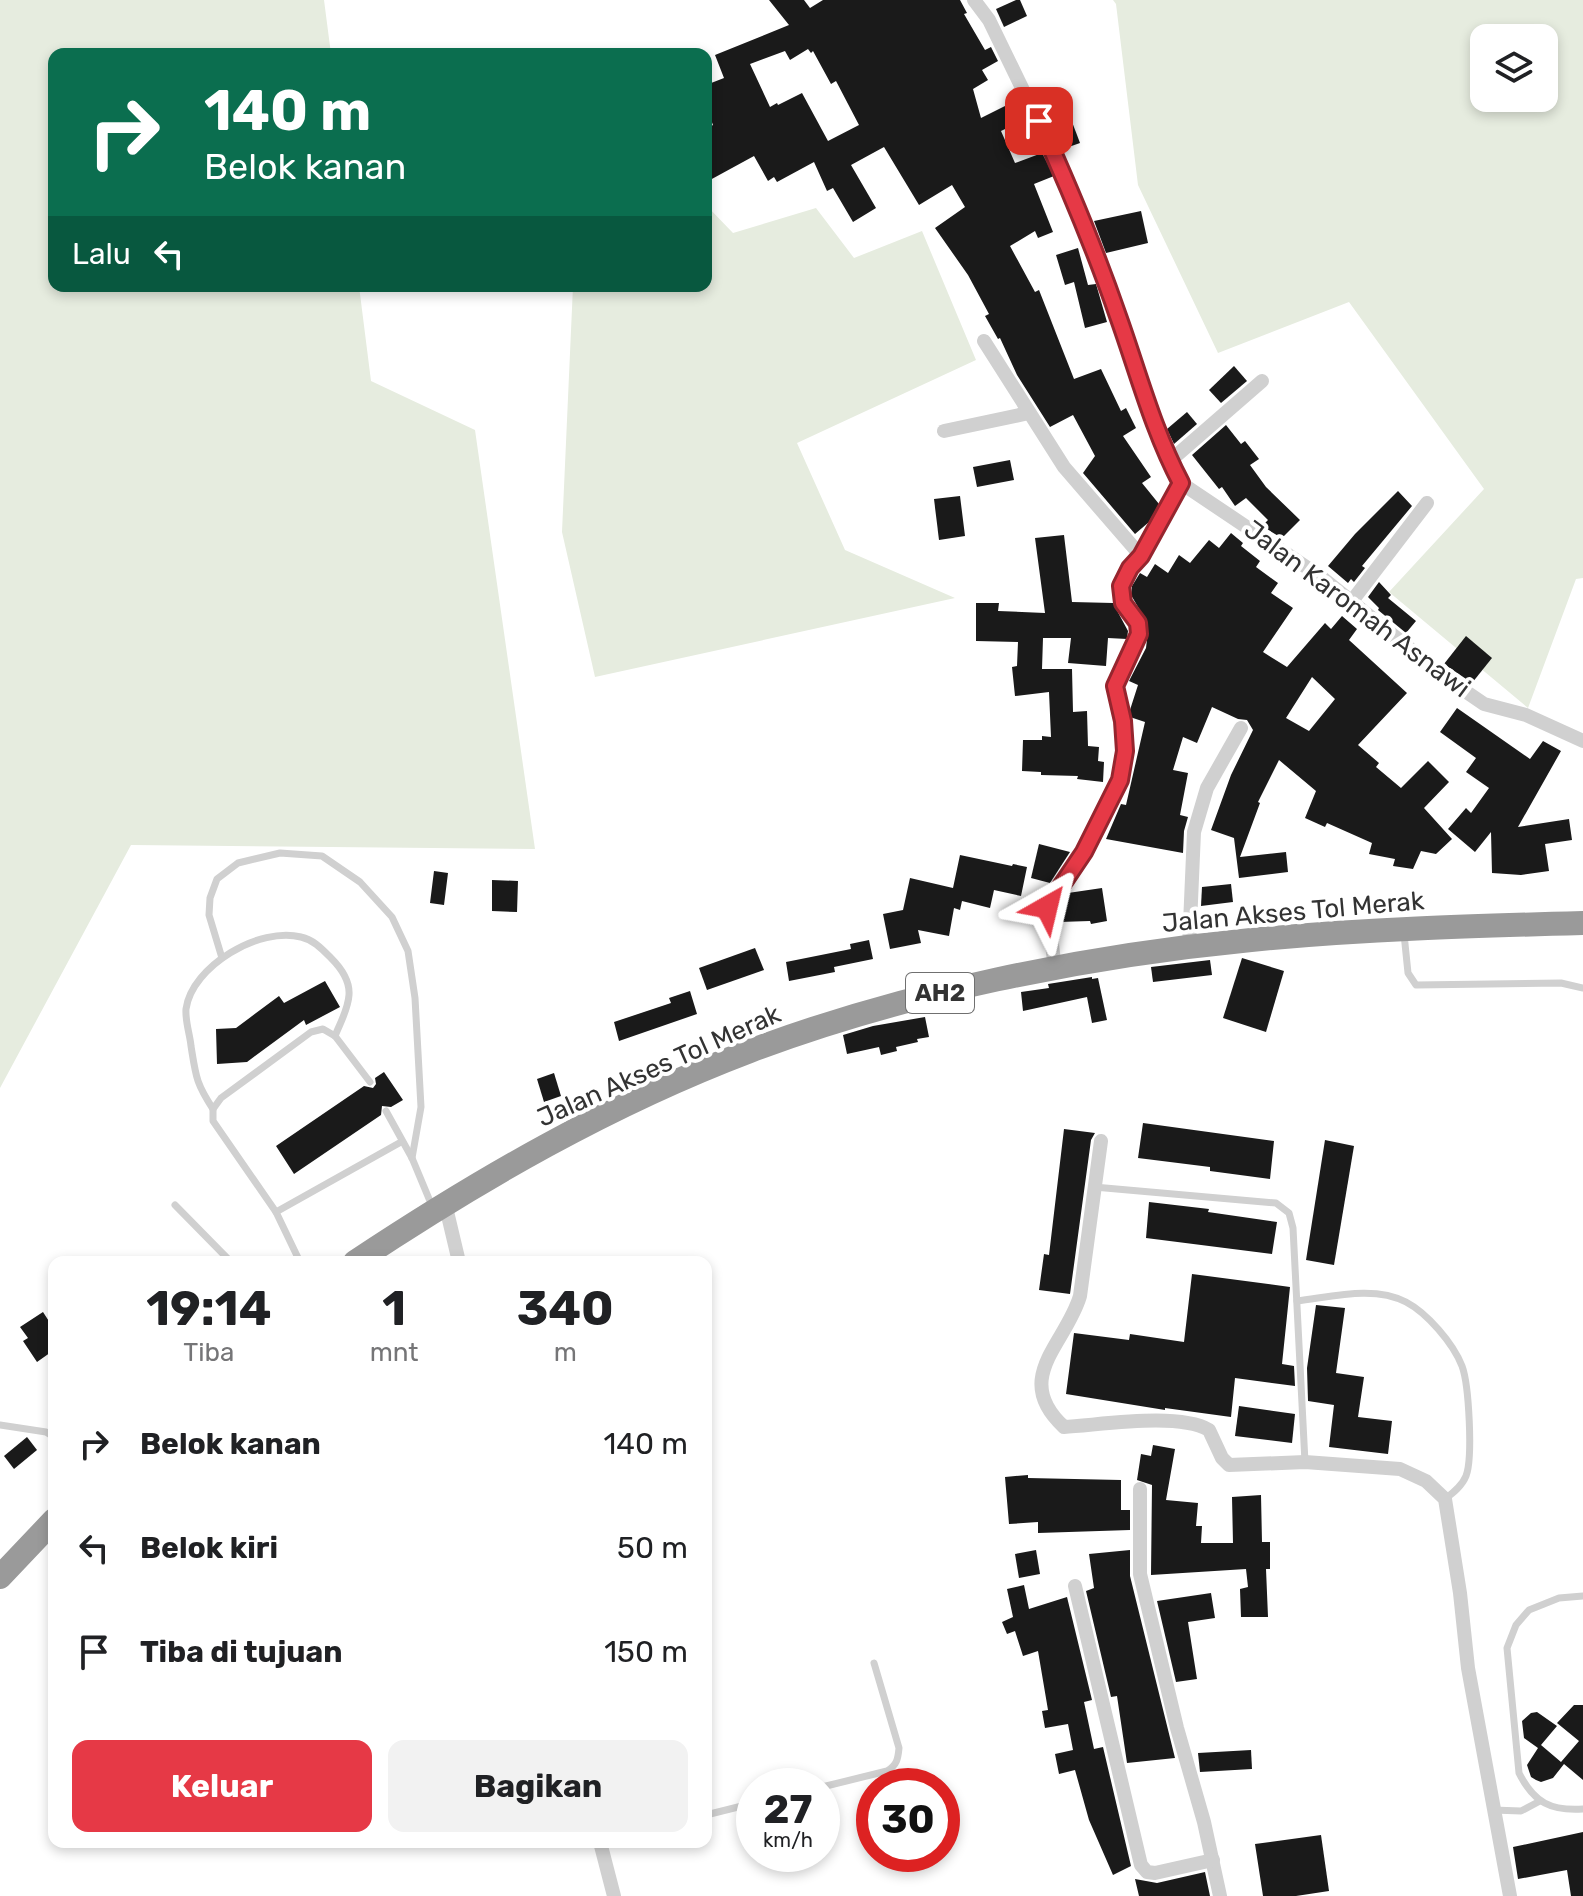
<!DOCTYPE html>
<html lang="id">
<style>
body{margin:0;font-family:Rubik,sans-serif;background:#f2f2f2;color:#202124;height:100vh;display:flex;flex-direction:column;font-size:30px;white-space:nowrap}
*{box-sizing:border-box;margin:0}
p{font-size:26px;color:#757577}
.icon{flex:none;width:44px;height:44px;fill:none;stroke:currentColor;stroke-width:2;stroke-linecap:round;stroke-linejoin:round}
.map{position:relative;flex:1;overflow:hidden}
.drawer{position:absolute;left:48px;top:1256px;width:664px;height:592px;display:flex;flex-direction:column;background:#fff;border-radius:16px;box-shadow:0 4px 12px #0003}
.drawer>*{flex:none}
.banner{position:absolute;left:48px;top:48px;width:664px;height:244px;border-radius:16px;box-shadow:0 4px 12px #0003;background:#0b6e4f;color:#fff;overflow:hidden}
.controls{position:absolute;left:1470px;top:24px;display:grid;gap:16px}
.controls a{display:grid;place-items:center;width:88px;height:88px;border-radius:16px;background:#fff;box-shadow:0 4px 12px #0003;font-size:40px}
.speed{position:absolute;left:736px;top:1768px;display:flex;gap:16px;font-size:40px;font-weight:700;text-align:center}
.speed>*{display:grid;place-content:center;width:104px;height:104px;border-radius:50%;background:#fff;box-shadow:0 4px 12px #0003;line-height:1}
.speed small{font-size:20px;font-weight:400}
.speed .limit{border:12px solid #d22;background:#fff;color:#111}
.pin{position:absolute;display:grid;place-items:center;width:68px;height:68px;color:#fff;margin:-34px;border-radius:16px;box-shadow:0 4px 12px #0006}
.me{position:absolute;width:88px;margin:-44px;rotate:37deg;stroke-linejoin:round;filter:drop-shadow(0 0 6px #0008)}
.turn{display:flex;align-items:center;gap:28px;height:168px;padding:0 24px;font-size:36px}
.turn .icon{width:104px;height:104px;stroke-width:2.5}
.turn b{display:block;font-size:56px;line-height:68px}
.then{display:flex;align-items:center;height:76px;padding:0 24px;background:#0003;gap:16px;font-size:30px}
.eta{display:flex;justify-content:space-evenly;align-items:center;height:136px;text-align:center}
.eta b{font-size:48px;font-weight:700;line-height:56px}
.action{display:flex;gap:16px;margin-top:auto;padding:16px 24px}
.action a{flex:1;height:92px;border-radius:16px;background:#e63946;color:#fff;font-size:32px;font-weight:700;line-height:92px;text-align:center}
.action a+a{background:#f2f2f2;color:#202124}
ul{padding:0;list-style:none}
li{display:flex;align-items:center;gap:24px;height:104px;padding:0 24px}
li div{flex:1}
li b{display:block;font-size:30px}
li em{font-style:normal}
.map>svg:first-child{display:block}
.green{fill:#e6ecdf;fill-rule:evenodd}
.building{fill:#1a1a1a;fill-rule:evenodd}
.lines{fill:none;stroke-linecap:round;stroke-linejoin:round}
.lane{stroke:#d0d0d0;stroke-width:7}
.street{stroke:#d0d0d0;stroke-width:14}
.highway{stroke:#9a9a9a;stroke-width:24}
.route-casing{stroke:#96252e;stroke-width:20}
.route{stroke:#e63946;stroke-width:14}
.labels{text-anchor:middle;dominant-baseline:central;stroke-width:8;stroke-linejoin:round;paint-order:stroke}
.shield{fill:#fff;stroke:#707070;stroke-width:2}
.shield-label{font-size:24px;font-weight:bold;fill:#333}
.street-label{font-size:26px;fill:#333;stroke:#fff}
</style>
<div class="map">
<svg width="1583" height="1896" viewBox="0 0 1583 1896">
<rect width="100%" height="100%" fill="#fff"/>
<g class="green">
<path d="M0 0H324L331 54H54V286H359L371 381 475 430 535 849 131 845 0 1088Z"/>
<path d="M1113 0H1583V578L1576 579 1528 708 1389 592 1484 489 1349 302 1218 353 1138 185 1116 4ZM1484 38H1544V98H1484Z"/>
<path d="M706 205 733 233 816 208 854 258 922 231 976 360 797 443 845 550 955 598 595 677 562 532 573 286H706Z"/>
</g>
<g class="building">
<path d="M769 0H804L810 8 823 0H960L967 13 964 14 985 50 991 47 998 61 982 70 988 80 973 89 981 118 1017 100 1026 119 1001 131 1015 163 1042 153 1054 176 1034 184 1053 232 1038 238 1035 231 1010 246 1035 292 1039 290 1074 379 1101 369 1121 411 1126 408 1136 428 1123 436 1151 477 1142 483 1159 504 1149 522 1135 534 1083 473 1095 456 1073 415 1050 427 1017 375 1000 338 998 339 985 316 989 314 968 275 935 228 965 207 952 185 919 205 884 147 851 165 876 208 853 222 833 188 827 191 814 162 777 182 774 177 768 181 754 156 710 180 706 172V129L713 125 706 107V85L724 78 715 55 789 25ZM808 49 811 53 813 51 831 84 836 81 859 125 828 141 802 93 778 105 777 103 770 107 750 64 785 51 790 60Z"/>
<path d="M1016 0H1020L1027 16 1004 27 996 9Z"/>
<path d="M1063 98 1080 143 1063 149 1042 106Z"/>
<path d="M1141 211 1148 243 1106 253 1094 221Z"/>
<path d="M1078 248 1088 285 1096 284 1107 322 1085 328 1074 282 1065 285 1056 255Z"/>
<path d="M1234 366 1247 381 1221 403 1209 390Z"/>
<path d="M1187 412 1197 424 1174 444 1167 429Z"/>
<path d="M1226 425 1241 444 1245 441 1259 459 1250 465 1266 487 1300 520 1284 536 1280 537 1262 526 1268 520 1246 498 1235 506 1222 487 1219 489 1192 455Z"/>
<path d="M1010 460 1014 480 977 487 973 467Z"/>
<path d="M1398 491 1412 506 1362 566 1365 568 1354 582 1351 579 1348 583 1328 566 1355 534Z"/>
<path d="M960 496 965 536 939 540 934 499Z"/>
<path d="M1231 533 1243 543 1241 546 1260 561 1256 567 1278 583 1271 593 1293 608 1263 652 1287 667 1325 623 1331 629 1342 616 1357 629 1349 640 1407 693 1358 745 1379 763 1376 767 1401 788 1428 761 1449 782 1424 808 1452 839 1436 854 1421 851 1413 869 1393 866 1395 859 1369 854 1372 843 1327 823 1325 827 1305 818 1316 791 1279 760 1258 802 1260 803 1240 857 1286 852 1288 872 1239 878 1234 838 1211 830 1231 775 1253 730 1247 720 1238 719 1212 707 1197 743 1183 737 1173 770 1188 773 1180 815 1188 817 1184 831 1183 853 1106 839 1121 804 1126 805 1145 722 1130 717 1129 713 1138 685 1129 681 1146 648 1148 631 1145 619 1131 595 1132 586 1140 573 1147 577 1155 564 1168 573 1179 555 1190 563 1209 540 1219 548ZM1312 677 1335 699 1309 731 1286 718Z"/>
<path d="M1064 535 1072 602 1113 603 1128 631 1127 639 1108 638 1106 666 1068 663 1071 638H1043L1042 669H1072L1073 712 1087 711 1088 746 1099 747 1098 761 1104 762 1103 782 1077 779 1078 776 1041 775V772L1022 771 1023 740H1042V736L1051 737 1049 692 1015 696 1012 667 1017 666 1018 642 976 641V603H999L998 611 1045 613 1035 538Z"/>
<path d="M1379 582 1391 595 1388 598 1416 621 1406 633 1378 610 1379 608 1368 597Z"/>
<path d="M1466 636 1492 658 1472 683 1444 664Z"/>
<path d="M1457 708 1530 759 1543 741 1561 751 1518 827 1569 819 1572 840 1545 844 1549 871 1521 875 1492 873 1491 832 1475 852 1448 829 1466 808 1471 813 1489 788 1466 772 1476 758 1440 732Z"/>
<path d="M1039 844 1070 852 1050 883 1031 878Z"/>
<path d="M960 855 1012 866 1013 864 1027 867 1021 896 994 890 990 908 962 901 960 910 954 908 949 936 918 930 921 943 890 949 883 914 903 910 910 878 953 888Z"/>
<path d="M434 871 448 873 444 905 430 903Z"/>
<path d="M492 880 518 881 517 912 492 911Z"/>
<path d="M1231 884 1233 902 1201 906 1202 887Z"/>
<path d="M1102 888 1107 921 1091 924 1090 921 1059 922 1057 907 1068 893Z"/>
<path d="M869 940 873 959 834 967 835 972 789 981 786 962 851 949 850 944Z"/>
<path d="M755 948 764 970 707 990 699 968Z"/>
<path d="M1242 958 1284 971 1266 1032 1223 1018Z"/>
<path d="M1210 960 1212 975 1153 982 1151 967Z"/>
<path d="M1092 977V979L1098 978 1107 1020 1092 1023 1087 997 1023 1011 1021 992 1049 988 1048 984Z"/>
<path d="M325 981 340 1007 306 1025 304 1020 247 1062 217 1064 216 1029 236 1028 279 996 284 1003Z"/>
<path d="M690 991 697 1014 619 1041 614 1022 671 1003 669 998Z"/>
<path d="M925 1017 929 1037 917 1039 918 1042 896 1047 897 1051 881 1055 879 1047 847 1054 843 1035 873 1026Z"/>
<path d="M384 1072 403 1100 391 1107 382 1106 381 1115 294 1174 276 1146 364 1086 373 1088 376 1084 375 1078Z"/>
<path d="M554 1073 561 1096 544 1102 537 1079Z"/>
<path d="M1143 1123 1274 1141 1270 1179 1210 1171V1167L1138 1158Z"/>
<path d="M1064 1129 1095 1133 1091 1140 1070 1294 1039 1290 1044 1254 1049 1255Z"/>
<path d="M1325 1140 1354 1146 1334 1265 1306 1260Z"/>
<path d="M1149 1202 1209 1209 1208 1212 1277 1222 1272 1254 1146 1238Z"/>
<path d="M1192 1274 1290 1287 1282 1364 1294 1366 1295 1386 1235 1378 1231 1417 1165 1408V1410L1066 1394 1074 1333 1129 1340 1130 1334 1184 1342Z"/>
<path d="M1316 1305 1345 1308 1336 1373 1364 1377 1358 1417 1392 1421 1388 1454 1329 1447 1334 1405 1308 1401 1307 1368Z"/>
<path d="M43 1312 54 1329V1350L37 1362 23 1341 28 1338 20 1327Z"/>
<path d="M1239 1406 1295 1414 1292 1443 1235 1436Z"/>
<path d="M27 1437 37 1450 14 1469 4 1456Z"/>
<path d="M1153 1445 1175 1449 1166 1500 1198 1503 1196 1526H1202L1201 1543H1233L1232 1497 1261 1495 1262 1542H1270V1569H1266L1268 1617H1241L1240 1589 1248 1587 1246 1569 1151 1575 1152 1485 1137 1480 1141 1454 1151 1456Z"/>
<path d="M1028 1475V1478L1121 1480V1510H1130V1530L1038 1533V1522L1009 1524 1005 1477Z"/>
<path d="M1036 1550 1040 1574 1019 1578 1015 1554Z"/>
<path d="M1130 1550V1576L1175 1758 1127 1763 1117 1696 1111 1697 1086 1591 1094 1588 1089 1554Z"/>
<path d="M1024 1585 1029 1609 1067 1597 1092 1700 1084 1702 1094 1749 1103 1747 1131 1866 1113 1875 1089 1820 1075 1770 1059 1774 1055 1754 1073 1750 1068 1724 1045 1728 1042 1711 1048 1710 1038 1651 1023 1656 1015 1631 1007 1634 1002 1622 1013 1617 1007 1589Z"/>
<path d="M1211 1593 1215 1618 1188 1622 1197 1679 1176 1682 1157 1601Z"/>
<path d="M1574 1705H1583V1780L1564 1764 1553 1778 1541 1782 1536 1780 1531 1777 1527 1765 1538 1748 1524 1738 1522 1721 1531 1713 1537 1712 1557 1726 1541 1745 1561 1762 1579 1741 1557 1723Z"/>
<path d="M1251 1750 1252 1769 1200 1772 1198 1753Z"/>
<path d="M1583 1832V1896H1571L1567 1870 1518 1879 1513 1847Z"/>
<path d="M1321 1835 1329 1891 1296 1896H1263L1255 1844Z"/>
<path d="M1205 1872 1210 1896H1139L1135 1879 1157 1883Z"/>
</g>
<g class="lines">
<g class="lane">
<path d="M1404 934 1408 973 1416 985 1561 983 1583 988"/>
<path d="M222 958 209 915 210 898 217 879 238 863 280 853 322 856 360 882 392 917 408 951 415 998 421 1107 412 1158"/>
<path d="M213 1109C196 1083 196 1077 191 1046 190 1035 185 1021 186 1009 192 966 260 926 301 937 314 940 322 949 331 958 341 968 350 981 349 995 348 1010 340 1023 335 1036"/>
<path d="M386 1111 412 1158 432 1206"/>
<path d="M1094 1187 1276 1203 1289 1213 1293 1228 1305 1462"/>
<path d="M175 1205 231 1262"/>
<path d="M276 1212 401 1142"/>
<path d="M300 1262 276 1212 213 1121V1109L221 1098 311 1032 323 1029 335 1036 370 1082"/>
<path d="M1297 1301C1331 1297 1374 1285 1406 1302 1427 1313 1453 1343 1462 1366 1469 1385 1473 1458 1466 1476 1462 1486 1453 1493 1445 1499"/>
<path d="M0 1425 46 1432 54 1437"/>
<path d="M1583 1596 1559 1598 1529 1610 1516 1625 1507 1648 1519 1773C1534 1803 1551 1811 1583 1809"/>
<path d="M822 1787 887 1771C897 1765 898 1759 899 1748L874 1663"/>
<path d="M1493 1810 1521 1811 1540 1801"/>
<path d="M706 1815 754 1803"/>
</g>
<g class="street">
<path d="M974 0 989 20 1071 189 1117 312 1158 433 1181 483"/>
<path d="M984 341 1064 467 1141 556"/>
<path d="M944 431 1029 413"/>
<path d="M1170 461 1262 381"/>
<path d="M1181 483 1321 577 1446 678 1484 704 1526 715 1583 741"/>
<path d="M1352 601 1427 503"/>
<path d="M1189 947 1194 832 1207 788 1241 728"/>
<path d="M1055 969 1047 904C1077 865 1120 804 1124 754 1126 731 1112 700 1116 682 1120 666 1135 653 1138 638 1143 616 1114 605 1122 583 1127 571 1136 564 1143 553 1157 531 1168 507 1181 483"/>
<path d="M1101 1141 1080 1296C1066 1344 1011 1378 1064 1427 1101 1425 1178 1412 1209 1430L1222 1458 1229 1465 1305 1462 1400 1469 1426 1481 1445 1499 1460 1593 1468 1668 1510 1896"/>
<path d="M445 1203 459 1262"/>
<path d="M1140 1489V1574L1177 1728 1204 1822 1220 1896"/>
<path d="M1075 1586 1141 1865 1147 1872 1155 1873 1213 1860"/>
<path d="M600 1842 614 1896"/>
</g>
<g class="highway">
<path d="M355 1262C480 1179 610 1104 750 1051 906 992 1086 956 1251 940 1362 929 1472 926 1583 923"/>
<path d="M0 1577 54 1520"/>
</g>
</g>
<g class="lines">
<defs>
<path id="route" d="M1039 121C1068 185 1095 249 1118 316 1138 372 1153 430 1181 483L1141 556 1130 568 1121 586 1123 603 1138 623 1139 634 1115 686 1123 721 1125 751 1120 780 1084 852 1047 907"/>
</defs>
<use href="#route" class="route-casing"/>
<use href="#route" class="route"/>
</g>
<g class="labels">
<rect class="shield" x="906" y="973" width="68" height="40" rx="6"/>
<g class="shield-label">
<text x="940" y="993">AH2</text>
</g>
<g class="street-label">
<text transform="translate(1357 609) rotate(37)">Jalan Karomah Asnawi</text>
<text transform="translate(1293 912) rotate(-5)">Jalan Akses Tol Merak</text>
<text transform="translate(659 1066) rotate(-24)">Jalan Akses Tol Merak</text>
</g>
</g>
</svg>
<div class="controls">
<a><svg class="icon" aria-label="layers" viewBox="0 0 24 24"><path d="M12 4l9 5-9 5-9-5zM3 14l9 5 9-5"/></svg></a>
</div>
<div class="speed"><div>27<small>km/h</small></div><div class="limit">30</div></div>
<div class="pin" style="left:1039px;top:121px;background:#d93025"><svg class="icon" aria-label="arrive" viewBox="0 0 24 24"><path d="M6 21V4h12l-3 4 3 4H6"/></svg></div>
<svg class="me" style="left:1047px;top:907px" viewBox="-20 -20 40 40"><path d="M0-17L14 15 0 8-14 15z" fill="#e63946" stroke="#fff" stroke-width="4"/></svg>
<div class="banner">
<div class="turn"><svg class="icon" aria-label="right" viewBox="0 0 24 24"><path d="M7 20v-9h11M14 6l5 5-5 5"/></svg><div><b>140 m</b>Belok kanan</div></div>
<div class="then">Lalu<svg class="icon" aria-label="left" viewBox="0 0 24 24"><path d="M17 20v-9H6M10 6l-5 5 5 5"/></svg></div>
</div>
<section class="drawer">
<div class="eta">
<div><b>19:14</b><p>Tiba</p></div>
<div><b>1</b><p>mnt</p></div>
<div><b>340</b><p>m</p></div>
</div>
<ul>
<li><svg class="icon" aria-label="right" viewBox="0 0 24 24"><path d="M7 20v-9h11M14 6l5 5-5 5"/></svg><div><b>Belok kanan</b></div><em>140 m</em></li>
<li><svg class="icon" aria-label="left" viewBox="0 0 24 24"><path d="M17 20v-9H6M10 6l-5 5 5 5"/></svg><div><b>Belok kiri</b></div><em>50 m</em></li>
<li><svg class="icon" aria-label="arrive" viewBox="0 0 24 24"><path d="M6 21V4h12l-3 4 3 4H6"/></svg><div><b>Tiba di tujuan</b></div><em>150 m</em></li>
</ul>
<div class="action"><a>Keluar</a><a>Bagikan</a></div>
</section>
</div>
